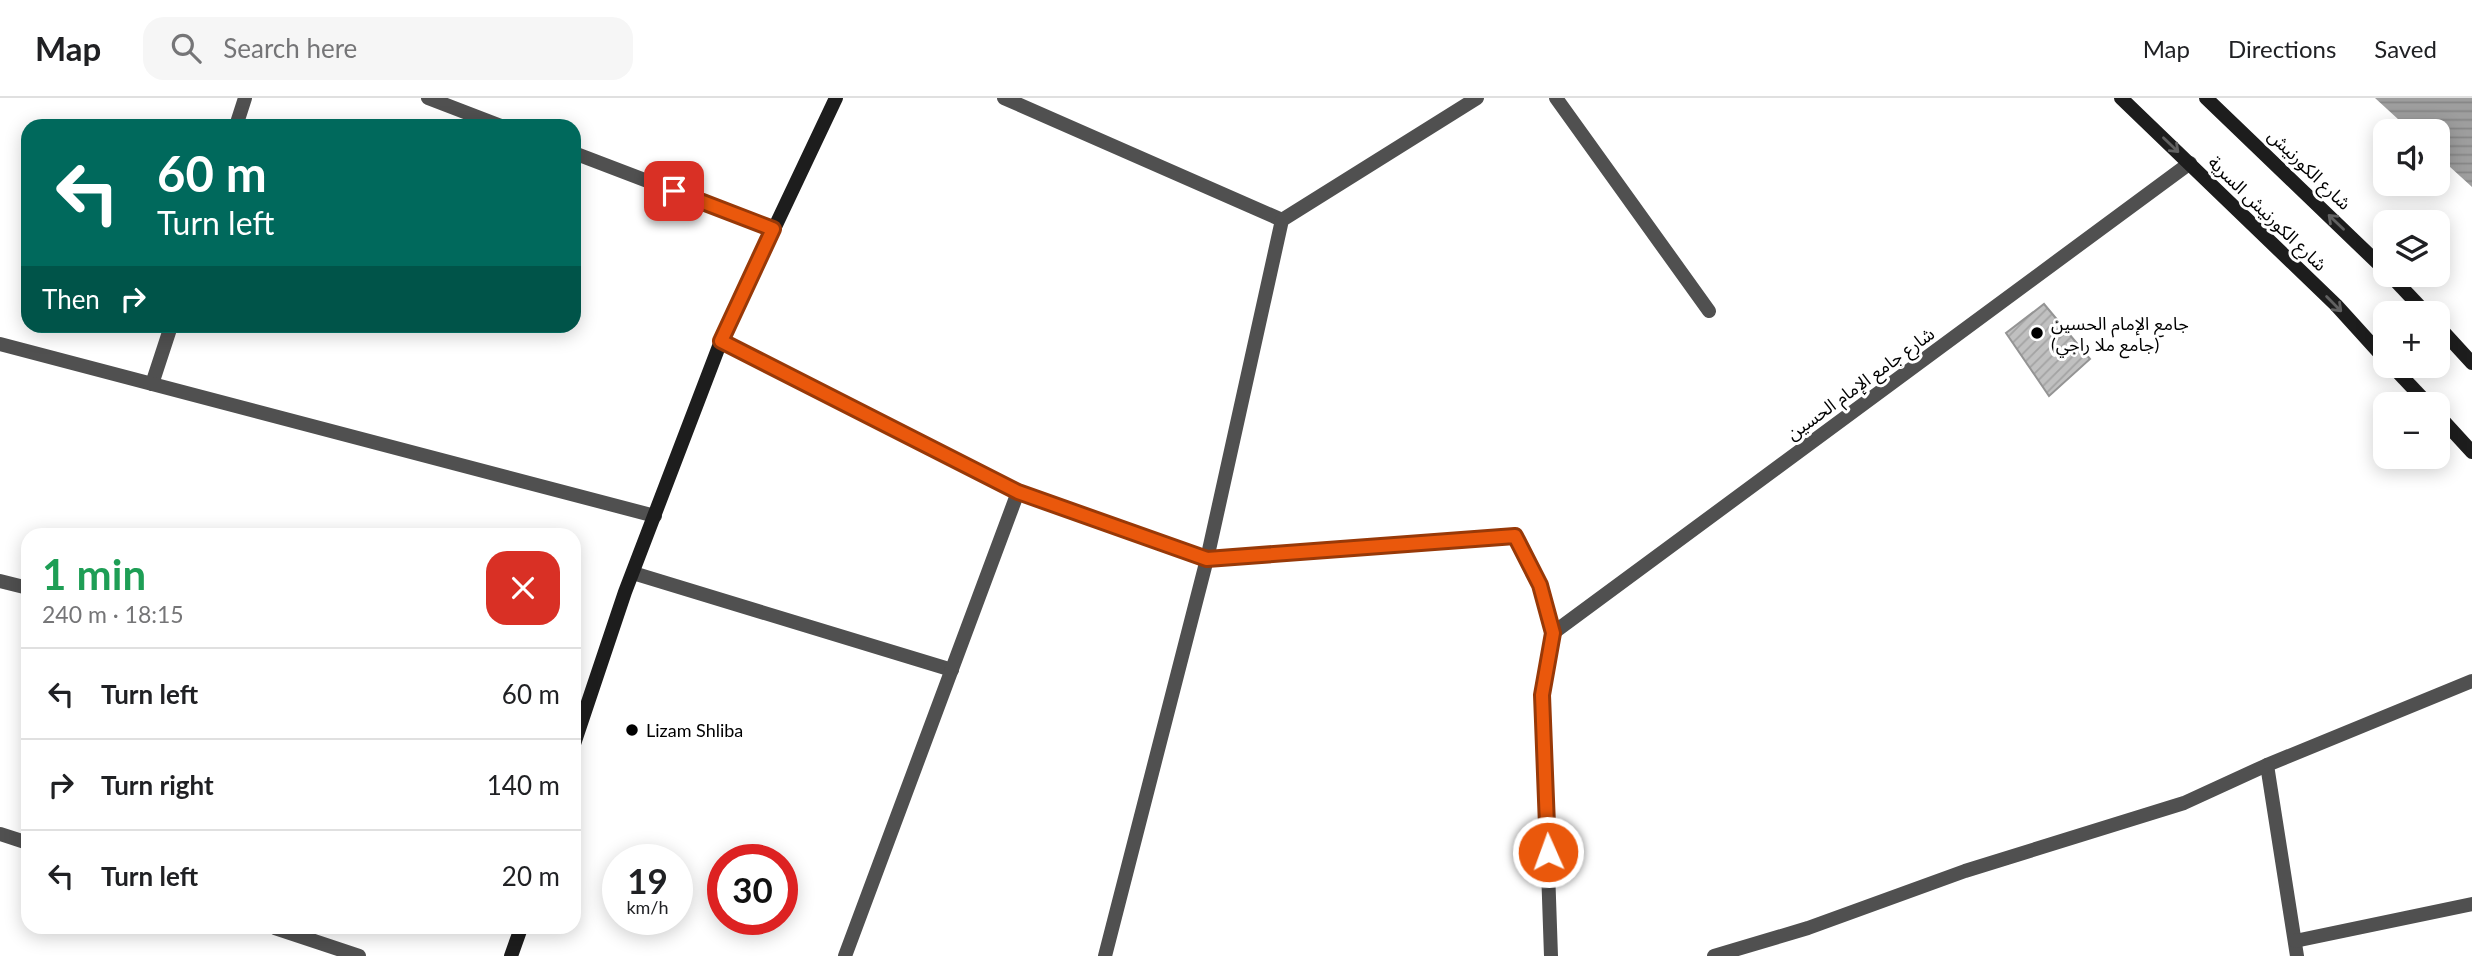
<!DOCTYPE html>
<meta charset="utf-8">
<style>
body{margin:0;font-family:Lato,"Noto Sans Arabic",sans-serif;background:#f6f6f6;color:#202124;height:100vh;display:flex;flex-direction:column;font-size:26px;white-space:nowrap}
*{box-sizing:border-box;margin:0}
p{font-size:23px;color:#757577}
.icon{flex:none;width:38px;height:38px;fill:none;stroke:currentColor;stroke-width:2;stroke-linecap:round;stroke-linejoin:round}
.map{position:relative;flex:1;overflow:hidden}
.side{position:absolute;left:21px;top:430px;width:560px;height:406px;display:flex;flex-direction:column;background:#fff;border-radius:21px;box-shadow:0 4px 18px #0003}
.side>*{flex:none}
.top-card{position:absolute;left:21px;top:21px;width:560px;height:214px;border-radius:21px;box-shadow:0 4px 18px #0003;background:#00695c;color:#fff;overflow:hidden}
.tools{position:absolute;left:2373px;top:21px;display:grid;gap:14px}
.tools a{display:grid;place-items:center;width:77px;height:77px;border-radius:14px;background:#fff;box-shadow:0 4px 18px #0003;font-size:35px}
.speed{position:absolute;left:602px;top:746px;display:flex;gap:14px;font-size:35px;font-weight:700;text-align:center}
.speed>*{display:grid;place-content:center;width:91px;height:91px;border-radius:50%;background:#fff;box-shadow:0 4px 18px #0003;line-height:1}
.speed small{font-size:18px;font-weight:400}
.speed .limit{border:10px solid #d22;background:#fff;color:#111}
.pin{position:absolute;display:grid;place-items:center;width:60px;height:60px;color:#fff;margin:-30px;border-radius:14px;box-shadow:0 4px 10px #0006}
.me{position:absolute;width:77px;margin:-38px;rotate:358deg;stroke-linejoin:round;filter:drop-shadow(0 0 5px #0008)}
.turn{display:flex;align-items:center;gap:24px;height:147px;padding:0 21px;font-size:32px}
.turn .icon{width:91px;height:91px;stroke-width:2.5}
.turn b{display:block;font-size:49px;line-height:60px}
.then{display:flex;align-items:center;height:66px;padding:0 21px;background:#0003;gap:14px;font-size:26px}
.round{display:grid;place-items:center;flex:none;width:74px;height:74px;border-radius:21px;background:#f6f6f6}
.overview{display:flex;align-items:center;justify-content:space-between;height:119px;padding:0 21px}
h1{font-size:42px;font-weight:700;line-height:52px;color:#1e9e55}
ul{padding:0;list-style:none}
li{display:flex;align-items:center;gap:21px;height:91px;padding:0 21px;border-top:2px solid #e0e0e0}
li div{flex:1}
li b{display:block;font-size:26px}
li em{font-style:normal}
header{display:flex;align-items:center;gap:42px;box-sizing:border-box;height:98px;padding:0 35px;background:#fff;border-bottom:2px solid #e0e0e0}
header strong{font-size:33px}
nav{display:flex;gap:38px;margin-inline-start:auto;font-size:24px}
.search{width:490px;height:63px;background:#f6f6f6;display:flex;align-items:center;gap:18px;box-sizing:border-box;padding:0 24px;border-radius:21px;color:#757577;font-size:26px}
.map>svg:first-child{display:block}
.water{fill:url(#water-rules)}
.building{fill:url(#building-hatch);stroke:#949494;stroke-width:2}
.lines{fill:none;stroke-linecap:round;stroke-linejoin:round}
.lane{stroke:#505050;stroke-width:14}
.street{stroke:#505050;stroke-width:14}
.secondary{stroke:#1d1d1d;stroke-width:14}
.oneway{stroke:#616161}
.route-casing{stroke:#983908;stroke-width:18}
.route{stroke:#ea580c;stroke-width:12}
.poi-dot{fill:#000;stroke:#fff;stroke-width:2.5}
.labels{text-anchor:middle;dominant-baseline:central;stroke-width:6;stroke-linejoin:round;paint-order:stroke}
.street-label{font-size:18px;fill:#000;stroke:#fff}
.poi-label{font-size:18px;fill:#000;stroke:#fff;text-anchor:start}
</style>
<header>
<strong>Map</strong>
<div class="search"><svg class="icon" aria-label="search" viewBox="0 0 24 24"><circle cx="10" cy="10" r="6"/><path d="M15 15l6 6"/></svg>Search here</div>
<nav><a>Map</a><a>Directions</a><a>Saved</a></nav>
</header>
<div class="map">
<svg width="2472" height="858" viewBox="0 0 2472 858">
<defs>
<pattern id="water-rules" width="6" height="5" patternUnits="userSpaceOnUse" patternTransform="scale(1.75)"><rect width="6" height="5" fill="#9e9e9e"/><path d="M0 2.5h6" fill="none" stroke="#868686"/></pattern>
<pattern id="building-hatch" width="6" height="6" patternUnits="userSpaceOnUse" patternTransform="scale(1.75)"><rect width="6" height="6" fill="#c0c0c0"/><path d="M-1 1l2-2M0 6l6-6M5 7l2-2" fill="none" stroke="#a3a3a3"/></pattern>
</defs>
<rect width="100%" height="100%" fill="#fff"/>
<path class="water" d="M2375 0H2472V89L2438 58V33H2411Z"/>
<path class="building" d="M2044 206 2090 261 2049 298 2006 235Z"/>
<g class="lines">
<g class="lane">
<path d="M236 28 245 0"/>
<path d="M152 286 171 228"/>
</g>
<g class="street">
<path d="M428 0 501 28"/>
<path d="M1004 0 1282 122"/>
<path d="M1556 0 1709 213"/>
<path d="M574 55 773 131"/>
<path d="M721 243 1018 394 1207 461 1515 438 1540 487 1553 535 1542 597 1551 858"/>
<path d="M0 246 655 418"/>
<path d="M633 475 952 572"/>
<path d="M0 483 28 490"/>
<path d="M1553 535 2190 65"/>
<path d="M2267 667 2297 858"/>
<path d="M0 736 28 745"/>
<path d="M275 830 359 858"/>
<path d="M2295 843 2472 806"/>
<path d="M845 858 1018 394"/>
<path d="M1105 858 1207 461 1282 122 1477 0"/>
<path d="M1714 858 1808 830 1965 773 2184 705 2267 667 2472 583"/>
</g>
<g class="secondary">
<path d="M2121 0 2336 207 2385 261"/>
<path d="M2206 0 2385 172"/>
<path d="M2390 177 2426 215"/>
<path d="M2438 228 2472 265"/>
<path d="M2392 268 2428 306"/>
<path d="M2438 317 2472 354"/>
<path d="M574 646 625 494 721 243 836 0"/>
<path d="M511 858 521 830"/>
</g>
</g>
<defs><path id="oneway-shaft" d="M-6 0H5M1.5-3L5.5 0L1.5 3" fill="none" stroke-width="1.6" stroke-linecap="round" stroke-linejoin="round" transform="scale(1.75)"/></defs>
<g class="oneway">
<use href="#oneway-shaft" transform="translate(2171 47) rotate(44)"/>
<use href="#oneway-shaft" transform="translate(2336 124) rotate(-136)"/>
<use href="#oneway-shaft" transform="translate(2334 206) rotate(45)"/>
</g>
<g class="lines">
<defs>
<path id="route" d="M674 93 773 131 721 243 1018 394 1207 461 1515 438 1540 487 1553 535 1542 597 1548 754"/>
</defs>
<use href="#route" class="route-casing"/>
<use href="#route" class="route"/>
</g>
<g class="poi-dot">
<circle cx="2037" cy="235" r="7"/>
<circle cx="632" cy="632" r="7"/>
</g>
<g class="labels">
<g class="street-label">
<text transform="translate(2310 71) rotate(44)">شارع الكورنيش</text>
<text transform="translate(2268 115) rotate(44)">شارع الكورنيش السرية</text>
<text transform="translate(1860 285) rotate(-36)">شارع جامع الإمام الحسين</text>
</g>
<g class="poi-label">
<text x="2051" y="225">جامع الإمام الحسين<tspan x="2051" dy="21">(جامع ملا راجي)</tspan></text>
<text x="646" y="632">Lizam Shliba</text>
</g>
</g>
</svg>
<div class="tools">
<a><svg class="icon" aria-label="sound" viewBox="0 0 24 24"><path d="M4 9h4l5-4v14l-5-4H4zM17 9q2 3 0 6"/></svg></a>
<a><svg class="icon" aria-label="layers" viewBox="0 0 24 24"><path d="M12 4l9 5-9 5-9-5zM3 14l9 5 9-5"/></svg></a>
<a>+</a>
<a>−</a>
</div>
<div class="speed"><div>19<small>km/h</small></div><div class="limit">30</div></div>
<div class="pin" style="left:674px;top:93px;background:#d93025"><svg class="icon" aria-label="arrive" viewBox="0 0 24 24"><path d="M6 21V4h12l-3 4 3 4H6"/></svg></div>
<svg class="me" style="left:1548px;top:754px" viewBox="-20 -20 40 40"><circle r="17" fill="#ea580c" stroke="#fff" stroke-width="3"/><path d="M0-11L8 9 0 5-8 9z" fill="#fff"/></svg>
<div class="top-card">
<div class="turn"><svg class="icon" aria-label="left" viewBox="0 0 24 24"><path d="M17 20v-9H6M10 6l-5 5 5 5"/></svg><div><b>60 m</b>Turn left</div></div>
<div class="then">Then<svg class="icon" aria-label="right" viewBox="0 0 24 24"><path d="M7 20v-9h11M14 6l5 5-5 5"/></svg></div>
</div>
<section class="side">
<div class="overview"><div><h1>1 min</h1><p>240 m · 18:15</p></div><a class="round" style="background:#d93025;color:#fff"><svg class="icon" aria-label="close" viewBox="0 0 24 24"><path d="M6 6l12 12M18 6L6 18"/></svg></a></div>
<ul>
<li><svg class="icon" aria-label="left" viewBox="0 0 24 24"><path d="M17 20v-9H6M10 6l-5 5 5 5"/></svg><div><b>Turn left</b></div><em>60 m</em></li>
<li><svg class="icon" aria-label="right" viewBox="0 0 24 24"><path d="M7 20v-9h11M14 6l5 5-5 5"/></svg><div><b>Turn right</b></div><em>140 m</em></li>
<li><svg class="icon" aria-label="left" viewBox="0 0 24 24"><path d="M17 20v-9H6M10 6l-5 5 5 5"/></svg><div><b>Turn left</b></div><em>20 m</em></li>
</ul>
</section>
</div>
